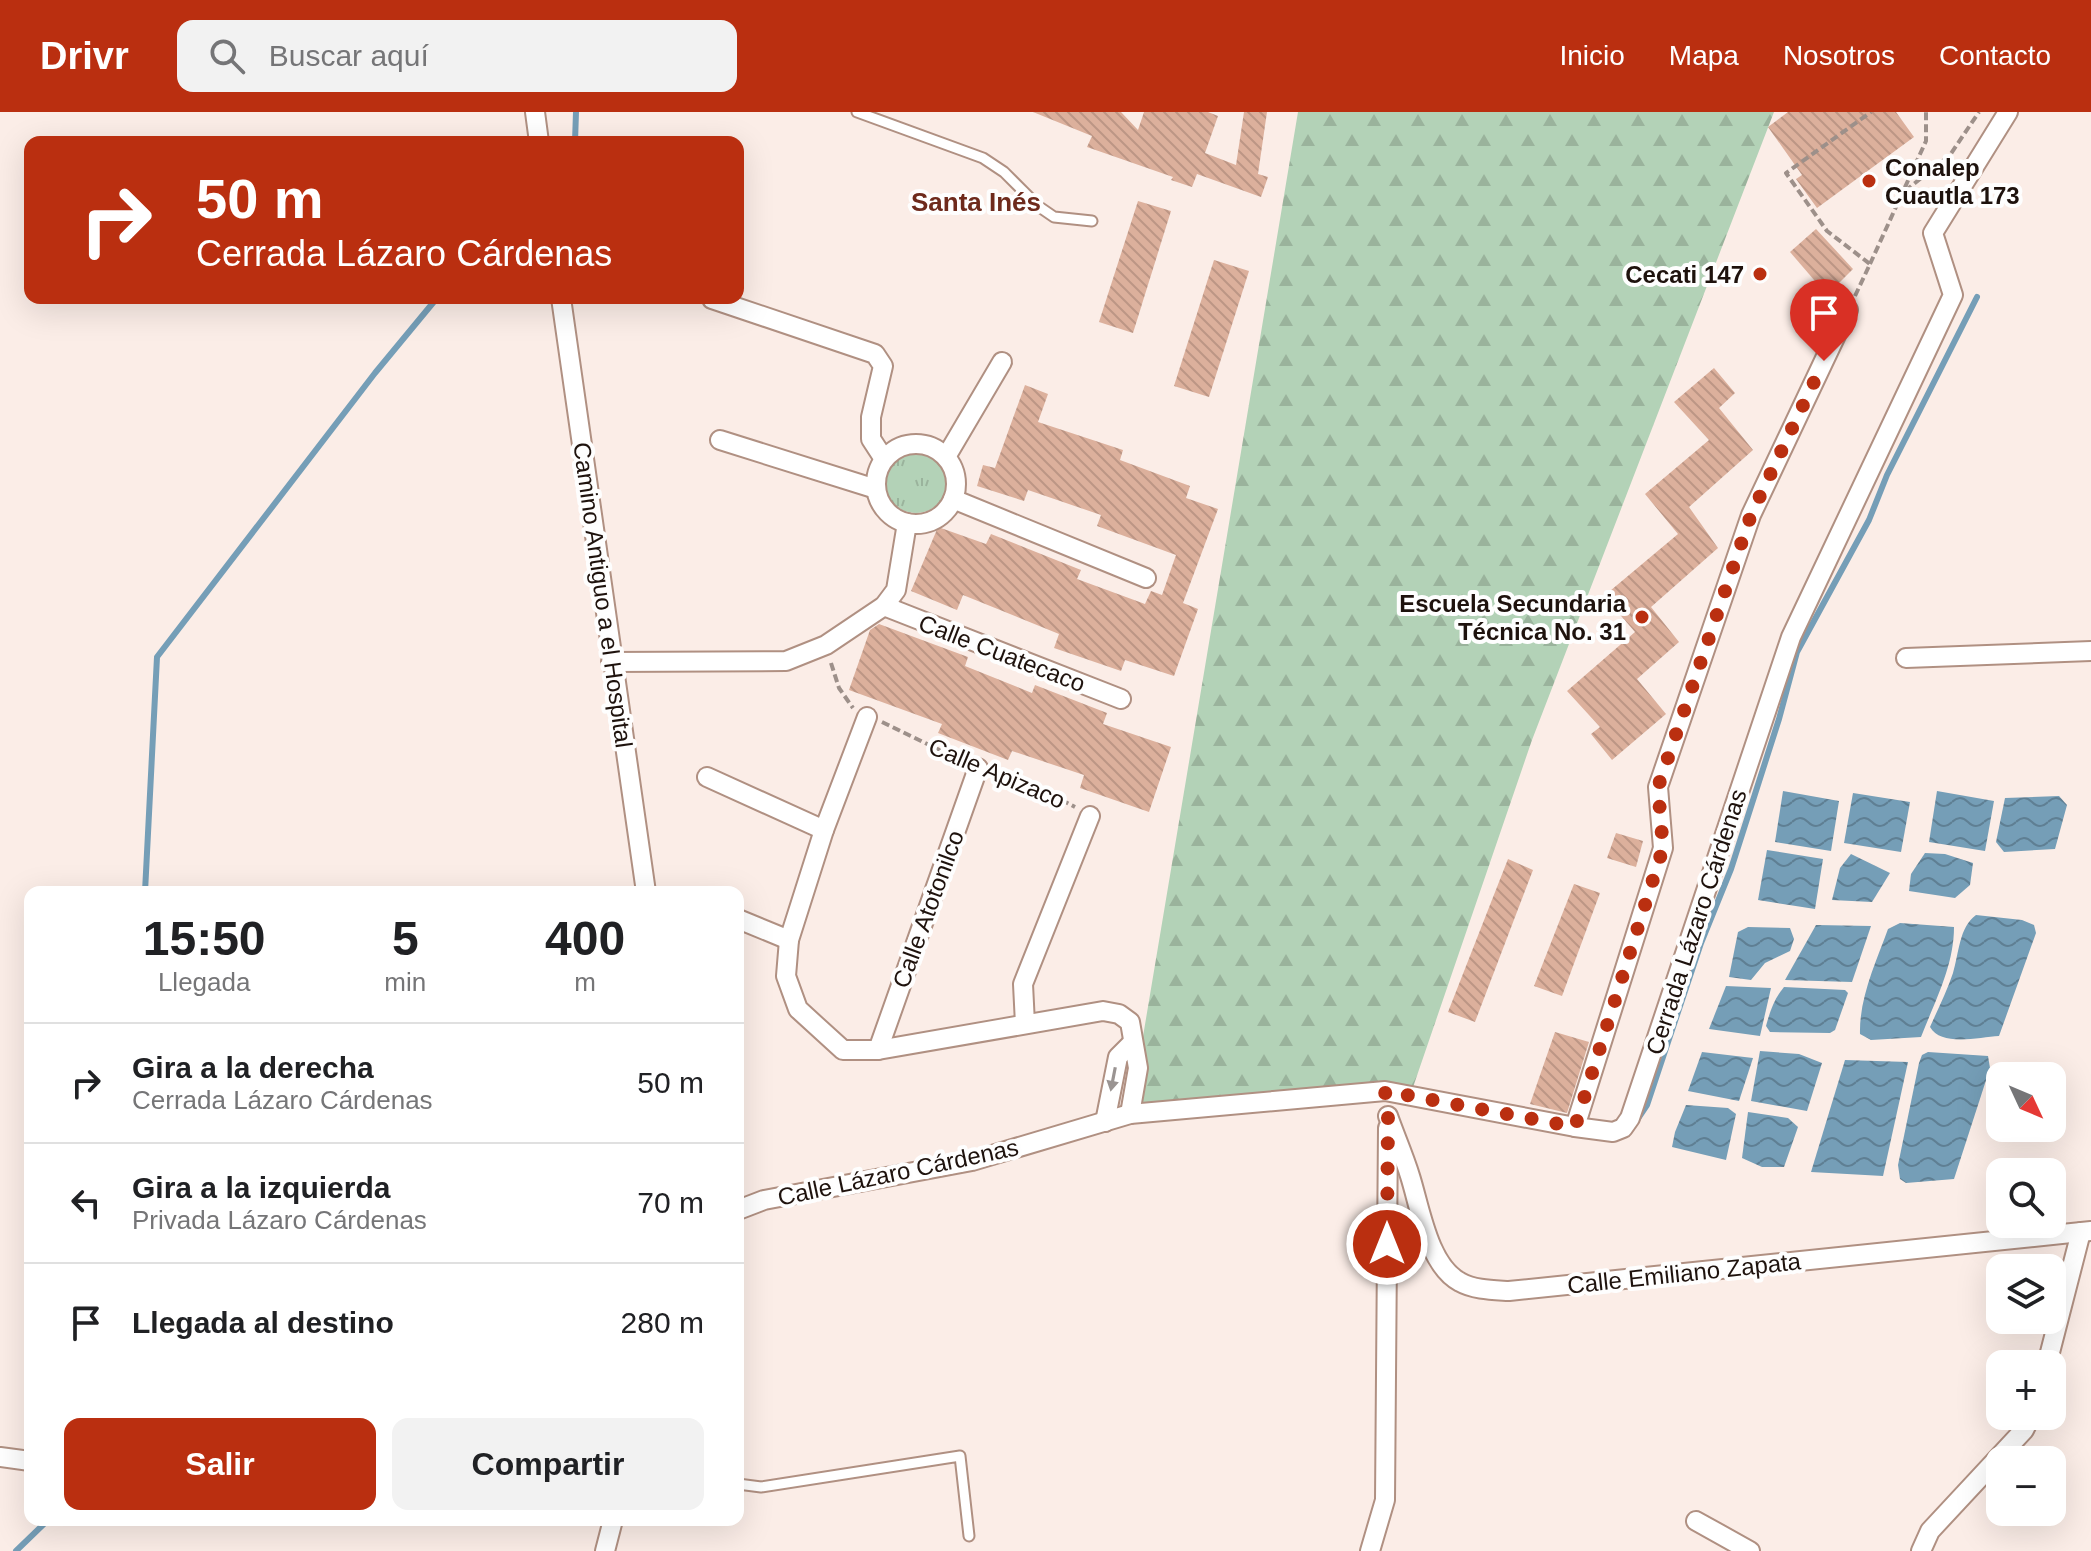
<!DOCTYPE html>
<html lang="es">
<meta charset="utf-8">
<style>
body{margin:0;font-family:Arial,sans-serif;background:#f2f2f2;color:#202124;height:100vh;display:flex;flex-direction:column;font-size:30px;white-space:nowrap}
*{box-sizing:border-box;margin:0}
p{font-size:26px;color:#757577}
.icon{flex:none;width:44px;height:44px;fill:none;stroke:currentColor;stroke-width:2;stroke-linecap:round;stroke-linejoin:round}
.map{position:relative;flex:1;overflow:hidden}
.details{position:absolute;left:24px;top:774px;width:720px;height:640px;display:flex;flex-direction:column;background:#fff;border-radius:16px;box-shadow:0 8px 32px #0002}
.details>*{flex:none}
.top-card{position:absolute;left:24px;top:24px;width:720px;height:168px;border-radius:16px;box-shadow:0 8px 32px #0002;background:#ba2f10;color:#fff;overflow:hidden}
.needle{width:52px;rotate:134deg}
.fabs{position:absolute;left:1986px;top:950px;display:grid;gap:16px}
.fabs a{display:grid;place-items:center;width:80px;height:80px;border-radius:16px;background:#fff;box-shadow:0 8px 32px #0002;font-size:40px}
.pin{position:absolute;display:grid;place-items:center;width:68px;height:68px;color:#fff;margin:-82px -34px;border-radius:50% 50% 50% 0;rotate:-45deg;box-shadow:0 0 8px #0007}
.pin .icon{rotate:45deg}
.me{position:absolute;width:88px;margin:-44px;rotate:0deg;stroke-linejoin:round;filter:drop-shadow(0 0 6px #0008)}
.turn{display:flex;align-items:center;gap:28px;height:168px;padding:0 40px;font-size:36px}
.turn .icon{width:104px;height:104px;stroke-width:2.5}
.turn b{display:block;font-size:56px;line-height:68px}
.eta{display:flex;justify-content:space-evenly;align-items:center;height:136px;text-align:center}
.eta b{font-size:48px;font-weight:600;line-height:56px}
.action{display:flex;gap:16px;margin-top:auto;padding:16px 40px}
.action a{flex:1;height:92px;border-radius:16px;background:#ba2f10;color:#fff;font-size:32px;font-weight:600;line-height:92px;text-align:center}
.action a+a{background:#f2f2f2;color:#202124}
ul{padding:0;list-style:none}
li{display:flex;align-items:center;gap:24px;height:120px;padding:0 40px;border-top:2px solid #e0e0e0}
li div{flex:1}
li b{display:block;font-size:30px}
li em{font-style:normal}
header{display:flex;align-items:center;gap:48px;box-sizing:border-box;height:112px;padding:0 40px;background:#ba2f10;color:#fff}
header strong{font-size:38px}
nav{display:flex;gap:44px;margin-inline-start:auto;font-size:28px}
.search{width:560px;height:72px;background:#f2f2f2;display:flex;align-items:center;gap:20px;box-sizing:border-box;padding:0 28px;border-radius:16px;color:#757577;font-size:30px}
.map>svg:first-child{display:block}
.forest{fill:url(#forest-firs)}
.park{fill:url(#park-tufts)}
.water{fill:url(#water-waves)}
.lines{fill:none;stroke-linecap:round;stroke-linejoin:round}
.stream{stroke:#759eb7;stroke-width:6}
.building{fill:url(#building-back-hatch)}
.service-casing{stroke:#b09082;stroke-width:13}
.minor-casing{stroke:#b09082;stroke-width:22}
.path{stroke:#9d908a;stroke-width:4;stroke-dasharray:8 4;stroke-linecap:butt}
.service{stroke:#fff;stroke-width:9}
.minor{stroke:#fff;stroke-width:18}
.oneway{fill:#9a9492}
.route{stroke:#ba2f10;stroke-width:14;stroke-dasharray:0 25.2}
.poi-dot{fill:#ba2f10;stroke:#fefefe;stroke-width:3}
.labels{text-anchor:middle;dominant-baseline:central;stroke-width:8;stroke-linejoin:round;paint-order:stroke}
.poi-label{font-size:24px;font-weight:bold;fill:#1e120d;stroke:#fefefe;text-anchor:end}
.street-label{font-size:24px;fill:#1e120d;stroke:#fefefe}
.neighbourhood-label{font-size:26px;font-weight:bold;fill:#6e2a1c;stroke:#fefefe}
</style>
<header>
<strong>Drivr</strong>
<div class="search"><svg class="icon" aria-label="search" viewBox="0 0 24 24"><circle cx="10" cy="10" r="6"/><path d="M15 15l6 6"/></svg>Buscar aquí</div>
<nav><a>Inicio</a><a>Mapa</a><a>Nosotros</a><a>Contacto</a></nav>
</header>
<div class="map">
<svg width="2091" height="1439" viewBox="0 0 2091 1439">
<defs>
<pattern id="forest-firs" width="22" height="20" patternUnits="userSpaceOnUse" patternTransform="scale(2)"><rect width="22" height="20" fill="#b3d2b7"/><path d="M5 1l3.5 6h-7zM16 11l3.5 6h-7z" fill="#9ab39c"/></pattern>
<pattern id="park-tufts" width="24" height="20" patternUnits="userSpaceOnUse" patternTransform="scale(2)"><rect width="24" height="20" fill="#b3d2b7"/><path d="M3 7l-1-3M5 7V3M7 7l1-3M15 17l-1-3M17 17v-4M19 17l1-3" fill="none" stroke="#9ab39c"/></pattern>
<pattern id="water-waves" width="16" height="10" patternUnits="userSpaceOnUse" patternTransform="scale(2)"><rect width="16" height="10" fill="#759eb7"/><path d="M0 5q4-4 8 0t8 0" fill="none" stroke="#5f7f93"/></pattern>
<pattern id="building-back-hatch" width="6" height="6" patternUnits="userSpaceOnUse" patternTransform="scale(2)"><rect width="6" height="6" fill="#dcb09c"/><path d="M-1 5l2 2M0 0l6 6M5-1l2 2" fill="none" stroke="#bc9685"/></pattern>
</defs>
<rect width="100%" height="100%" fill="#fbede7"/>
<path class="forest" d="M1298 0H1774L1532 628 1410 984 1130 1002Z"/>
<circle class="park" cx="916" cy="370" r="31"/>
<g class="water">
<path d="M1783 679 1839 689 1831 739 1775 730Z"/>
<path d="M1937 679 1994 689 1985 739 1929 730Z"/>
<path d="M1853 681 1910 690 1901 740 1844 731Z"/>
<path d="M2059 684 2067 693 2055 737 2004 740 1996 730 2005 686Z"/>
<path d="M1767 738 1823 747 1815 797 1758 788Z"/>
<path d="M1925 741 1945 742 1973 751 1970 773 1955 786 1909 779 1911 762Z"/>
<path d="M1851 742 1890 761 1872 790 1832 788 1840 756Z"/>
<path d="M1976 803 2022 808 2034 813 2036 821 1999 924C1979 925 1941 935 1930 915 1938 897 1947 879 1953 861 1959 842 1959 815 1976 803Z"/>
<path d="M1900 811 1954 815C1954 854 1935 889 1921 925L1871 928 1860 922C1859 886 1876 850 1888 817Z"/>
<path d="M1816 813 1871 814 1852 870 1785 868Z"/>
<path d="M1748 815 1790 816 1794 827 1790 839 1765 851 1751 868 1729 865 1738 820Z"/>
<path d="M1726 874 1771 876 1760 924 1709 917Z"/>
<path d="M1784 875 1845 878 1848 881 1835 918 1830 921 1770 920 1766 914C1770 899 1774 887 1784 875Z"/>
<path d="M1760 939 1799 942 1822 951 1807 999 1751 989Z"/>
<path d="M1702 940 1753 946 1739 989 1688 979Z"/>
<path d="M1928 940 1988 944 1990 956 1954 1067 1906 1071 1900 1067 1898 1053 1919 951 1922 943Z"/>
<path d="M1845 948 1908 950 1883 1064 1811 1060Z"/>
<path d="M1686 993 1728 996 1736 1002 1726 1048 1672 1035 1675 1020Z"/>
<path d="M1748 1000 1788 1006 1798 1015 1784 1055H1762L1742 1046Z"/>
</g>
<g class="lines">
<g class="stream">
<path d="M575 30 576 0"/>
<path d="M145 780 157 545 375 261 437 186"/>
<path d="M1637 1008 1647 993 1701 831 1731 757 1779 607 1797 540 1869 408 1887 363 1977 185"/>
<path d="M16 1439 48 1408"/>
</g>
</g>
<g class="building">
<path d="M1033 0H1121L1138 18 1144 0H1208L1218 4 1205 41 1236 53 1244 0H1267L1258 62 1268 65 1261 85 1197 62 1192 75 1171 68 1173 65 1087 35 1092 24Z"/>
<path d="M1788 0H1896L1914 25 1817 96 1796 67 1802 63 1768 15Z"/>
<path d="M1138 89 1171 99 1133 221 1099 210Z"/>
<path d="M1816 117 1853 157 1827 183 1790 140Z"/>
<path d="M1214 148 1249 159 1209 285 1174 274Z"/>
<path d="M1714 256 1735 281 1719 296 1753 338 1689 395 1718 436 1651 495 1679 530 1637 567 1666 602 1612 648 1591 622 1600 615 1567 579 1635 520 1604 484 1678 422 1645 382 1709 328 1674 290Z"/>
<path d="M1025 273 1048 282 1038 310 1123 338 1120 348 1190 374 1186 386 1218 397 1183 491 1198 497 1174 564 1125 548 1121 559 1054 536 1059 522 963 483 957 498 911 479 938 415 986 432 991 422 1081 458 1077 467 1145 492 1151 479 1162 483 1176 443 1097 414 1101 403 1028 378 1024 389 977 374 983 353 995 356Z"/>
<path d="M879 512 968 545 965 554 1032 581 1035 573 1107 601 1103 612 1171 635 1149 700 1080 676 1084 663 1012 639 1008 648 938 621 942 612 849 578 870 518Z"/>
<path d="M1616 721 1643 729 1636 755 1607 746Z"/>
<path d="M1508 747 1533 758 1475 910 1448 900Z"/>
<path d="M1574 772 1600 781 1562 884 1534 874Z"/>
<path d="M1555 920 1589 930 1567 1001 1530 992Z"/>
</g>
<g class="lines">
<defs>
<g id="service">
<path d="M857 0 983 46 1004 60 1038 94 1054 105 1092 109"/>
<path d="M738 1372 761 1375 960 1344 969 1424"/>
</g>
<g id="minor">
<path d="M535 0 539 30"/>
<path d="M561 186 646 780"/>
<path d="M712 187 875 242 883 254 871 305V327L884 347"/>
<path d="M720 328 876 377"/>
<circle cx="916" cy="372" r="40"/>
<path d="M946 345 1002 250"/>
<path d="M953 387 1146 466"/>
<path d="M884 494 1121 587"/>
<path d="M1906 546 2091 539"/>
<path d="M611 550 786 549 826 533 884 494 896 478 907 411"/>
<path d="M867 605 824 718 789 828 786 864 798 897 843 938H878L1103 899 1119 902 1130 910 1138 956 1130 1002"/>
<path d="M707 665 824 718"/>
<path d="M738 807 789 828"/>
<path d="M1025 912 1023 872 1090 704"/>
<path d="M878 938 978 656"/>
<path d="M1388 1004C1395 1024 1404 1044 1410 1064 1420 1095 1428 1153 1460 1170 1474 1178 1493 1178 1509 1179L2091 1119"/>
<path d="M1105 1010 1118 945 1133 930"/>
<path d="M1575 1015 1663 736 1658 675 1751 403 1848 198"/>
<path d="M738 1098 764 1088 972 1049 1130 1002 1385 979 1575 1015 1613 1020 1623 1016 1630 1006 1791 525 1953 183 1933 121 2008 0"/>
<path d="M2047 1252 2081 1120"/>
<path d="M0 1345 30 1349"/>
<path d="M1696 1409 1750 1439"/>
<path d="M605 1439 613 1408"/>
<path d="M1370 1439 1385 1388 1388 1016"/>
<path d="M1921 1439 1930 1419 2024 1318 2031 1304"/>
</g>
</defs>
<use href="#service" class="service-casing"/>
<use href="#minor" class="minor-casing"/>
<g class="path">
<path d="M1905 79 1950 43 1979 0"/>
<path d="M1870 152 1926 29V0"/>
<path d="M1855 184 1870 152 1827 119 1786 61 1871 0"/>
<path d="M831 551 839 576 853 596"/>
<path d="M882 610 964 650"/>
<path d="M994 662 1058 686 1075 695"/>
</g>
<use href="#service" class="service"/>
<use href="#minor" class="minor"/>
</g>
<defs><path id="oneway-solid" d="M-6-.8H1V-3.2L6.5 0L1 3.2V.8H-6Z" transform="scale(2)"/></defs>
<use class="oneway" href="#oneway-solid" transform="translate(1113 967) rotate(101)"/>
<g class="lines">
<path class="route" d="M1387 1132 1388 1004 1385 979 1575 1015 1663 736 1658 675 1751 403 1824 249"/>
</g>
<g class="poi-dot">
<circle cx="1869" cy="69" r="8"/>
<circle cx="1760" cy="162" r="8"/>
<circle cx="1642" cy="505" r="8"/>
</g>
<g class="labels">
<g class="poi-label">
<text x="1885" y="55" text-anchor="start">Conalep<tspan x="1885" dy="28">Cuautla 173</tspan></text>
<text x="1744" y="162">Cecati 147</text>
<text x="1626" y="491">Escuela Secundaria<tspan x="1626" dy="28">Técnica No. 31</tspan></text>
</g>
<g class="street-label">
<text transform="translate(603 483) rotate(82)">Camino Antiguo a el Hospital</text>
<text transform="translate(1002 541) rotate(21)">Calle Cuatecaco</text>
<text transform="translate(997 661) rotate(23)">Calle Apizaco</text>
<text transform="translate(928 797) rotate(-70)">Calle Atotonilco</text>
<text transform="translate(1696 810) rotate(-72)">Cerrada Lázaro Cárdenas</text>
<text transform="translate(898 1060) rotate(-12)">Calle Lázaro Cárdenas</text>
<text transform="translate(1684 1161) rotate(-6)">Calle Emiliano Zapata</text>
</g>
<g class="neighbourhood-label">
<text x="976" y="90">Santa Inés</text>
</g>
</g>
</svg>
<div class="fabs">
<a><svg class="needle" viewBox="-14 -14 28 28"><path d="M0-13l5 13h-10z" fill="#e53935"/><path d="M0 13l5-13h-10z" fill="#757577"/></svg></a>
<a><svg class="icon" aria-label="search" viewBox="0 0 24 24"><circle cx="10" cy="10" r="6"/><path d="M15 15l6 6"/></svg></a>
<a><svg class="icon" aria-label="layers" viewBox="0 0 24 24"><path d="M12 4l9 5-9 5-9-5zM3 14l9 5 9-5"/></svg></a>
<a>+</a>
<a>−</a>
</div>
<div class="pin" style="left:1824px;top:249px;background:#d93025"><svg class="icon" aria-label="arrive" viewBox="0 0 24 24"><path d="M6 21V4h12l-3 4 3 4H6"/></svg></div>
<svg class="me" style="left:1387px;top:1132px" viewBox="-20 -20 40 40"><circle r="17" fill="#ba2f10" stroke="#fff" stroke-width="3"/><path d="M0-11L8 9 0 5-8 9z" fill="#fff"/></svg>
<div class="top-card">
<div class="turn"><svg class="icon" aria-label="right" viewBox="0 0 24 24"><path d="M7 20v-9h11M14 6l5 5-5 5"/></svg><div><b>50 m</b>Cerrada Lázaro Cárdenas</div></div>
</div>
<section class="details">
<div class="eta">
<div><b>15:50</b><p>Llegada</p></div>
<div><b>5</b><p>min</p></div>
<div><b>400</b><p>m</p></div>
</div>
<ul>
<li><svg class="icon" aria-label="right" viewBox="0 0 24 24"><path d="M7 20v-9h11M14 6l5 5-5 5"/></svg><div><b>Gira a la derecha</b><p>Cerrada Lázaro Cárdenas</p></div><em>50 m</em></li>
<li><svg class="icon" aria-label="left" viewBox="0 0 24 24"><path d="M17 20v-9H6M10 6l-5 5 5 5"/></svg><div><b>Gira a la izquierda</b><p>Privada Lázaro Cárdenas</p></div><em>70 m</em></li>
<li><svg class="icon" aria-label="arrive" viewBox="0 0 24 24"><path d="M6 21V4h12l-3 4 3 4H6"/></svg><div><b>Llegada al destino</b></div><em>280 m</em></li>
</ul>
<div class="action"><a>Salir</a><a>Compartir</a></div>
</section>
</div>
